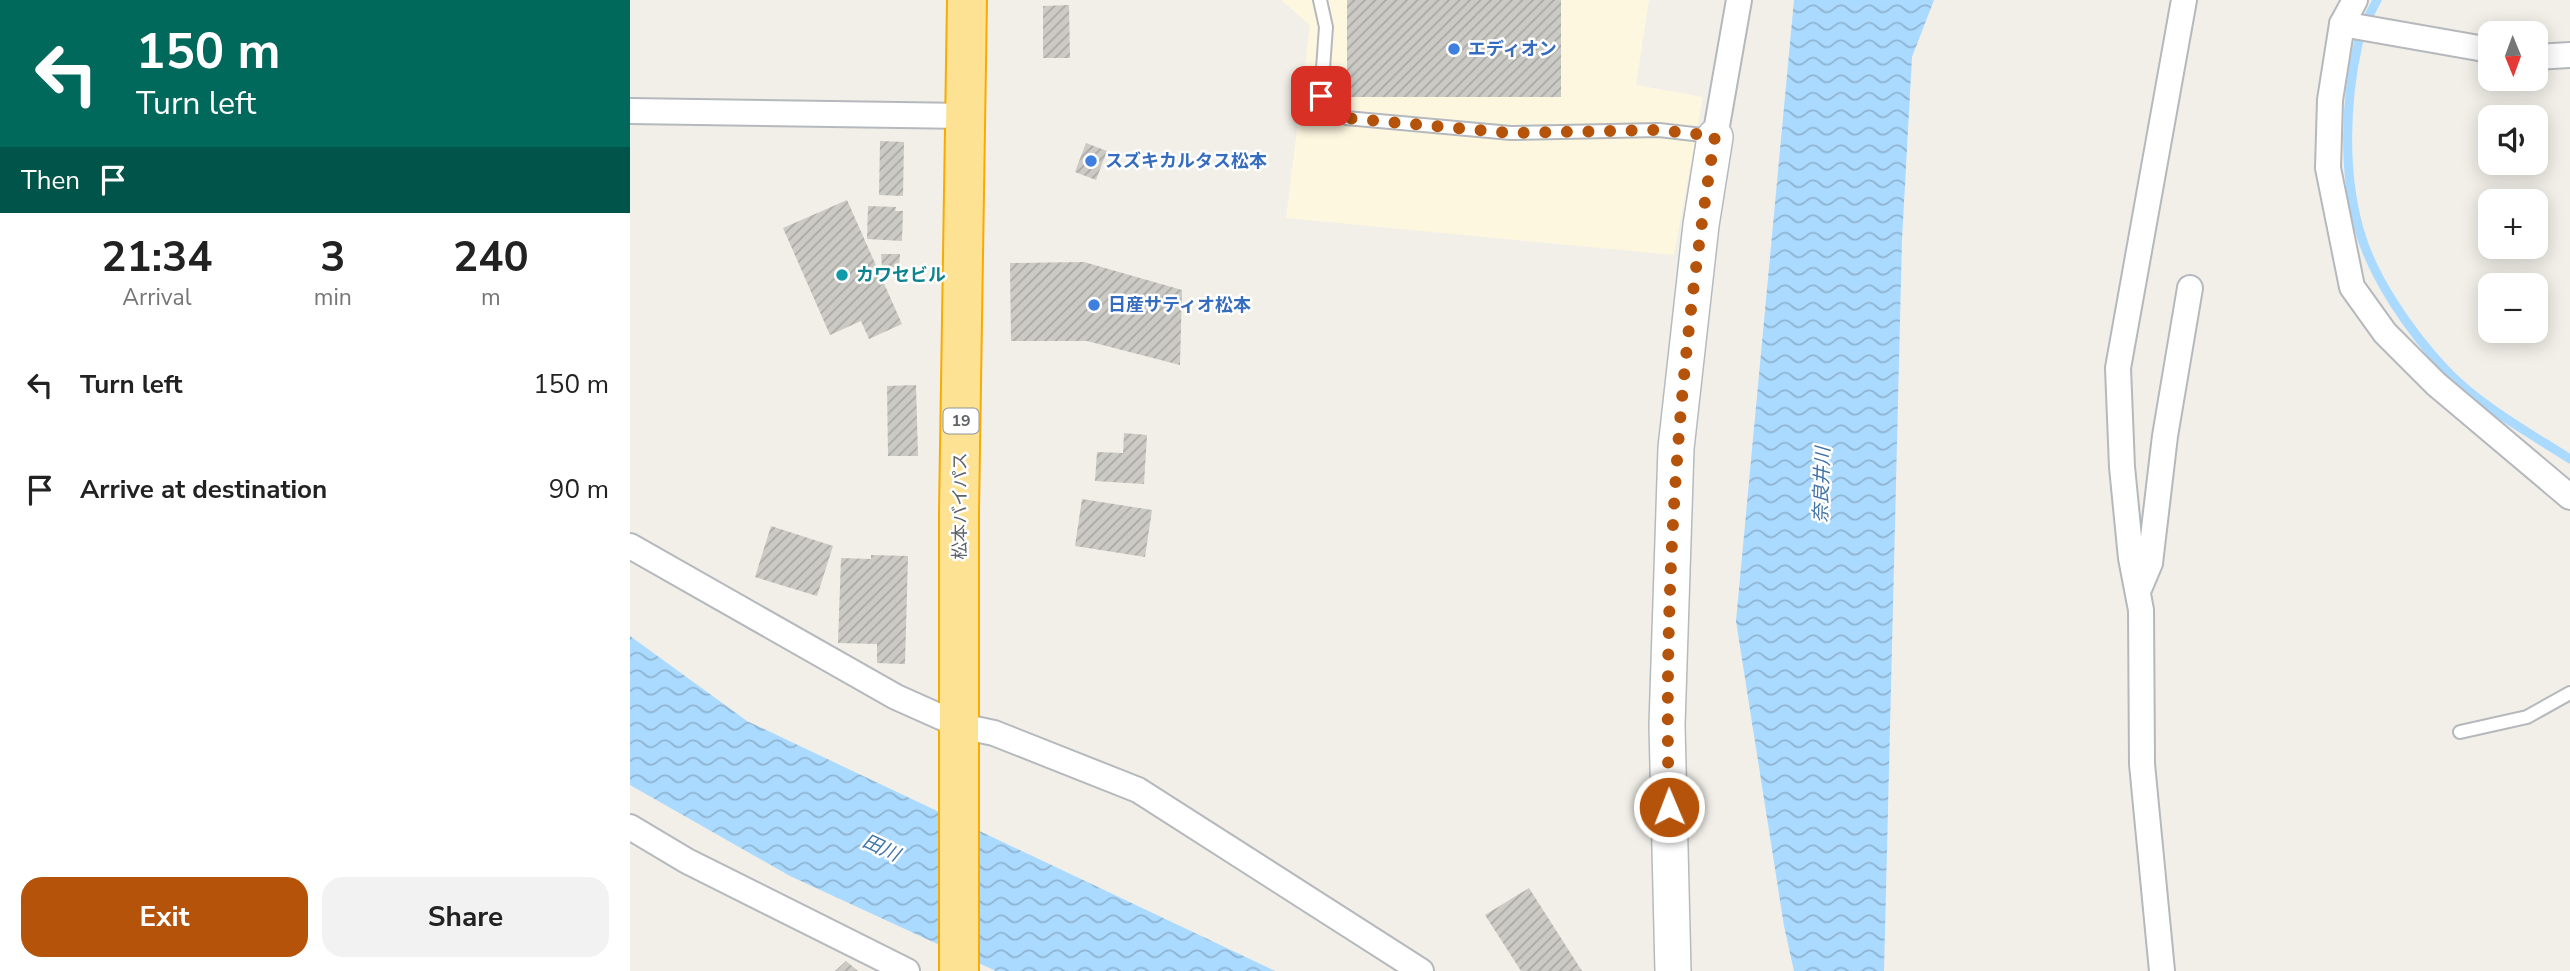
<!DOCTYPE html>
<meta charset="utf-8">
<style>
body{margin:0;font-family:"Nunito Sans","Noto Sans JP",sans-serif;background:#f2f2f2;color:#222;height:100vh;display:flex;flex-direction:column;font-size:26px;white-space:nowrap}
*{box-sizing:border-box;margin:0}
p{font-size:23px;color:#767676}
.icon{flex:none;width:38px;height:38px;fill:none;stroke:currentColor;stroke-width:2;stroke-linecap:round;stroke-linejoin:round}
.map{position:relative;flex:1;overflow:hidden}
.panel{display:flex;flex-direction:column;background:#fff;width:630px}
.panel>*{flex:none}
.hud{background:#00695c;color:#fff;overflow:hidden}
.needle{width:46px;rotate:179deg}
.controls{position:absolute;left:1848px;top:21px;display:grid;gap:14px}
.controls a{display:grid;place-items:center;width:70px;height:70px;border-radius:14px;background:#fff;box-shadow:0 4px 18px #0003;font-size:35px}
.pin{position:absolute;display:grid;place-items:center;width:60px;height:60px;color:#fff;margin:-30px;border-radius:14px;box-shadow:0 4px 10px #0006}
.me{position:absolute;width:77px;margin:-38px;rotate:359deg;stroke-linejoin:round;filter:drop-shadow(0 0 5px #0008)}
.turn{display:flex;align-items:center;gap:24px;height:147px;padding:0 21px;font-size:32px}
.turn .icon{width:91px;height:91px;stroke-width:2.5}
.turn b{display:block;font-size:49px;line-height:60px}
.then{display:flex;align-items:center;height:66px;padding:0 21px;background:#0003;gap:14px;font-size:26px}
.eta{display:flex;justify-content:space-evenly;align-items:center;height:119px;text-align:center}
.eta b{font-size:42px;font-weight:700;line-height:49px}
.cta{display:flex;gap:14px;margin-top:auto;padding:14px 21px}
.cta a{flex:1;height:80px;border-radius:21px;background:#b45309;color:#fff;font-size:28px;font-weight:700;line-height:80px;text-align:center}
.cta a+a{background:#f2f2f2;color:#222}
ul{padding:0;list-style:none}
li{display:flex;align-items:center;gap:21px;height:105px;padding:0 21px}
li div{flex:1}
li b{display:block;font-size:26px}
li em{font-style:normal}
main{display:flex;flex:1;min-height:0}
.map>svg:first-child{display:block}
.commercial{fill:#fef7e0}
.water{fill:url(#water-waves)}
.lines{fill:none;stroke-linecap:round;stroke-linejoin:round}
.stream{stroke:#aadaff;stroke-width:9}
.building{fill:url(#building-hatch)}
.lane-casing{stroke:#b5b8bc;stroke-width:16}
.street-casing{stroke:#b5b8bc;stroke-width:28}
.secondary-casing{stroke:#b6babf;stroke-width:38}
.highway-casing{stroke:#f9ab00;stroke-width:42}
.lane{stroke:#fff;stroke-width:12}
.street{stroke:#fff;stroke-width:24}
.secondary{stroke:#fff;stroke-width:35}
.highway{stroke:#fde293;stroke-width:38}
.route{stroke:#b45309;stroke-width:12;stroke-dasharray:0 21.6}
.shop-dot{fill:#3f7fe0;stroke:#fff;stroke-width:2.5}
.culture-dot{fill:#0f9aa8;stroke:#fff;stroke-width:2.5}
.labels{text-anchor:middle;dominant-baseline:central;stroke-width:5;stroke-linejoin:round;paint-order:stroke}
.shield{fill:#fff;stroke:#8f9295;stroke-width:2}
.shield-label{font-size:16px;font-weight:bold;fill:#5f6368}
.shop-label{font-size:18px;font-weight:bold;fill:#366cbe;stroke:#fff;text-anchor:start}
.culture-label{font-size:18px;font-weight:bold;fill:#0d838f;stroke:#fff;text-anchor:start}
.street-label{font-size:18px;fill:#5f6368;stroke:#fff}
.water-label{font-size:19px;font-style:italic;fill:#4174aa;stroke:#fff}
</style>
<main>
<section class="panel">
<div class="hud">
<div class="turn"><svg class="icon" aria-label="left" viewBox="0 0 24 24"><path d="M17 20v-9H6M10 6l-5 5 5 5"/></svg><div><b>150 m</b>Turn left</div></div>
<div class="then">Then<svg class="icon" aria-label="arrive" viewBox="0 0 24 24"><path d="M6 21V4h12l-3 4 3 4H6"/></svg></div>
</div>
<div class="eta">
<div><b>21:34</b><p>Arrival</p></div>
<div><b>3</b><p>min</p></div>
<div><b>240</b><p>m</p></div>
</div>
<ul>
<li><svg class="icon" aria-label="left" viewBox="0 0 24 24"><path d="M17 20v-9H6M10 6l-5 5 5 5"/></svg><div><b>Turn left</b></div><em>150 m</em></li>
<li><svg class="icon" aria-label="arrive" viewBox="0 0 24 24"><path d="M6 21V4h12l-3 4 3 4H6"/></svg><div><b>Arrive at destination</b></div><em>90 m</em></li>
</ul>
<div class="cta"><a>Exit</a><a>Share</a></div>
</section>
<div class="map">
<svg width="1940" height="971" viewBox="0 0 1940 971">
<defs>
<pattern id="water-waves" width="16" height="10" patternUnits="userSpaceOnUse" patternTransform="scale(1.75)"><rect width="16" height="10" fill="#aadaff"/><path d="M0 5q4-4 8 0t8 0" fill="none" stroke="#8eb4d2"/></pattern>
<pattern id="building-hatch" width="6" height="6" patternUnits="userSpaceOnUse" patternTransform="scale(1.75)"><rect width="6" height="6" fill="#cccac5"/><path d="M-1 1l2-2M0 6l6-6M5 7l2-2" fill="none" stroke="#a9a8a4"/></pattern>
</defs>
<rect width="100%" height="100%" fill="#f1efe8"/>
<path class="commercial" d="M651 0H1019L1006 85 1073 97 1044 255 656 218 680 25Z"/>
<g class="water">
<path d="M1164 0H1304L1282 57 1272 239 1254 971H1164L1154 926 1106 621Z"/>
<path d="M0 636 117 721 645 971H366L160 876 0 785Z"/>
</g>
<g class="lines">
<path class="stream" d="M1747 0C1740 14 1731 29 1728 44 1715 102 1713 172 1729 229 1742 277 1781 333 1815 369 1850 406 1898 432 1940 459"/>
</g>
<g class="building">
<rect x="717" y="0" width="214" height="97"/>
<path d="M439 5 440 58H413V6Z"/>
<path d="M250 141 274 142 273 196 249 195Z"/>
<path d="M456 143 477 151 466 180 445 172Z"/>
<path d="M217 200 272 324 239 339 231 321 200 335 153 228Z"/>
<path d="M238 206 266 207 265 211H273L272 241 237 239Z"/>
<path d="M251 254H270L269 267H252Z"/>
<path d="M454 262 552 290 550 365 457 341H381L380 263Z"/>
<path d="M286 385 288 456H258L257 386Z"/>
<path d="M494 433 517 435 514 484 465 481 467 452 493 453Z"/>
<path d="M452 499 522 510 515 557 445 546Z"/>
<path d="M141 526 203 546 187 596 125 577Z"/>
<path d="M241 555 278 556 275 664 247 663V644L208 643 211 558 241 559Z"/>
<path d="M899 888 952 971H891L855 915Z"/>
<path d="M216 961 228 971H205Z"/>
</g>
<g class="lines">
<defs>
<g id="lane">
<path d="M690 0 696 27 691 96 695 111 716 118 881 133 1029 130 1081 136"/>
<path d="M1830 732 1897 717 1940 693"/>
</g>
<g id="street">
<path d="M1725 0 1712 24 1700 100 1698 168 1722 287 1755 333 1806 384 1940 497"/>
<path d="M1712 24 1860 50"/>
<path d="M1906 57 1940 55"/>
<path d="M0 111 337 116"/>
<path d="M1085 137 1109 0"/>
<path d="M0 546 266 697 331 726 364 733 508 790 791 971"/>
<path d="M1509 589 1520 563 1535 436 1560 288"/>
<path d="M0 827 57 861 277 971"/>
<path d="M1532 971 1512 764 1511 610 1501 558 1492 467 1488 368 1554 0"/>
</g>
<path id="secondary" d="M1043 971 1037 725 1046 448 1071 225 1085 137"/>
<path id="highway" d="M329 971V512L337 0"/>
</defs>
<use href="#lane" class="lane-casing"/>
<use href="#street" class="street-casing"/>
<use href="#secondary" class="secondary-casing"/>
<use href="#highway" class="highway-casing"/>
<use href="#lane" class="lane"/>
<use href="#street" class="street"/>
<use href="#secondary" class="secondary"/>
<use href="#highway" class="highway"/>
</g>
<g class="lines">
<path class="route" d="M691 96 695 111 716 118 881 133 1029 130 1085 136C1049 358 1033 583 1039 807"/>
</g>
<g class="shop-dot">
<circle cx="824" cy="49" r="7"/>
<circle cx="461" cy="161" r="7"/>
<circle cx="464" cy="305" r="7"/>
</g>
<circle class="culture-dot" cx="212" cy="275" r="7"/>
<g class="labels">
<rect class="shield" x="313.5" y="408.5" width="35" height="25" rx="5"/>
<g class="shield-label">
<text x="331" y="421">19</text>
</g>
<g class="shop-label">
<text x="838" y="49">エディオン</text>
<text x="475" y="161">スズキカルタス松本</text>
<text x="478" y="305">日産サティオ松本</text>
</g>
<g class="culture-label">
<text x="226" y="275">カワセビル</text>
</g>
<g class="street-label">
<text transform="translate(330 506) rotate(-90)">松本バイパス</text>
</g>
<g class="water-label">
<text transform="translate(1192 485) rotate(-88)">奈良井川</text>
<text transform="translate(251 848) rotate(25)">田川</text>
</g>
</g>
</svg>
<div class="controls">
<a><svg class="needle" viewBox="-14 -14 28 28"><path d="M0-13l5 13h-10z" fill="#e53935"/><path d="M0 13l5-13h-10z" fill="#767676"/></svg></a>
<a><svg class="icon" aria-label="sound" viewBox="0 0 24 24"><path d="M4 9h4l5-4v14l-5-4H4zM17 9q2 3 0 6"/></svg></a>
<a>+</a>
<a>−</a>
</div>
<div class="pin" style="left:691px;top:96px;background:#d93025"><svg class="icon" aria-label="arrive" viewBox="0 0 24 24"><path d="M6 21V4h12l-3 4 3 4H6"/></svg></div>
<svg class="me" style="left:1039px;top:807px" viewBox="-20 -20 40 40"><circle r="17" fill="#b45309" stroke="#fff" stroke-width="3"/><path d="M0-11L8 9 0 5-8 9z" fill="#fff"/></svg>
</div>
</main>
